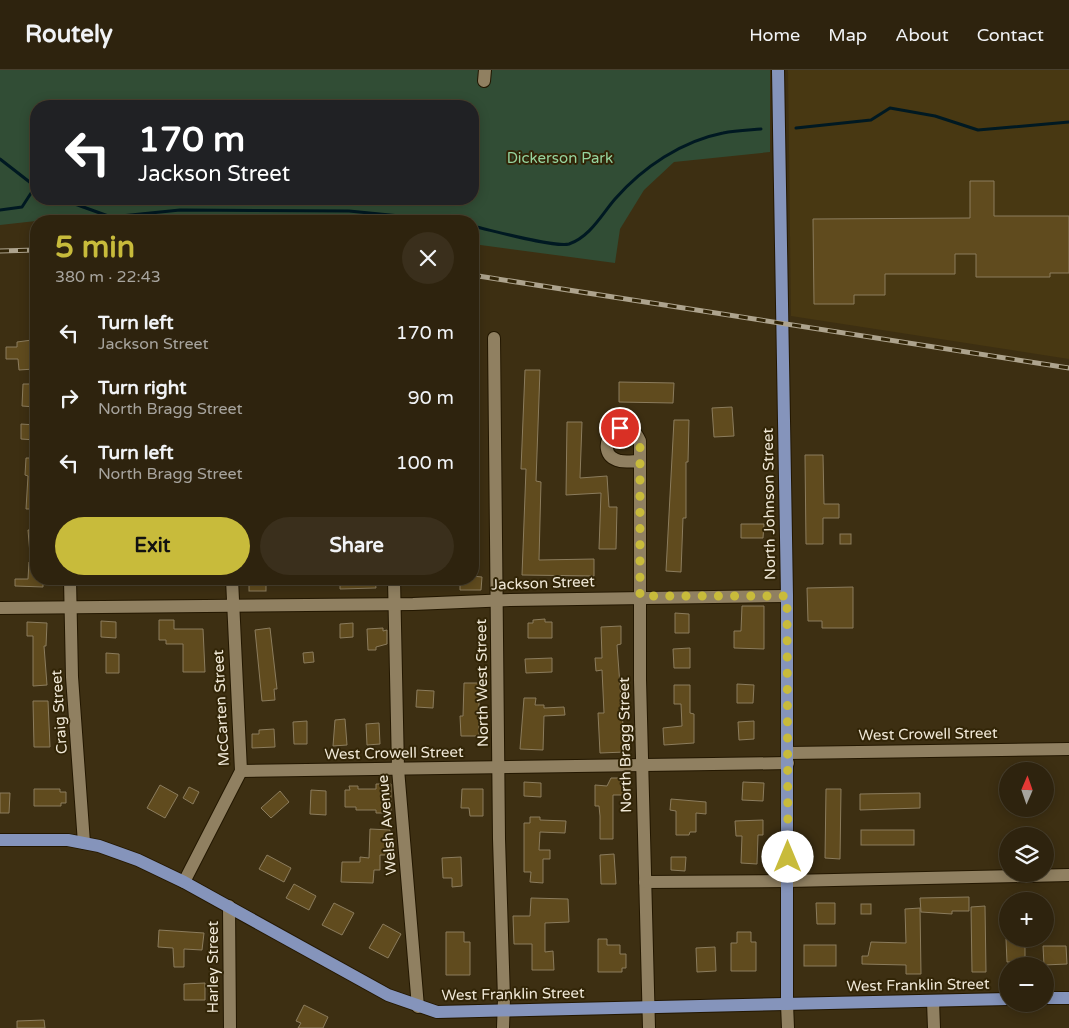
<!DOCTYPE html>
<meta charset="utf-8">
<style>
body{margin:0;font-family:"Varela Round",sans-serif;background:#3a2f1c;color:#f1f3f6;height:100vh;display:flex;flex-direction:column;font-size:19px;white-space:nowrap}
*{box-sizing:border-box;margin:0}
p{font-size:16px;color:#a7a49e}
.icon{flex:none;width:28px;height:28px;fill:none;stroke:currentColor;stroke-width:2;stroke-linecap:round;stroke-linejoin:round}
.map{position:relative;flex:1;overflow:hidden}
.side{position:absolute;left:30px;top:145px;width:449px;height:370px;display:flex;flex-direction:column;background:#2e230e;border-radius:20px;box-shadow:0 2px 12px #0003,0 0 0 1px #49402e}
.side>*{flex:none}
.guide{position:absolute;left:30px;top:30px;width:449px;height:105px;border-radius:20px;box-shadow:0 2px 12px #0003,0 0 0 1px #49402e;background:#202124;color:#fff;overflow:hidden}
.needle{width:32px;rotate:2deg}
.fabs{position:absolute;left:999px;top:692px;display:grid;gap:10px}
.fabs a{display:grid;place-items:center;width:55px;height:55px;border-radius:50%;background:#2e230e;box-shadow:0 2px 12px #0003,0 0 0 1px #49402e;font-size:25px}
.pin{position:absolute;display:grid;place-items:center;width:42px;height:42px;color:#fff;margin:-21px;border:2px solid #fff;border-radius:50%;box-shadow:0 1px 5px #0007}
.me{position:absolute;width:55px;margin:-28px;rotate:0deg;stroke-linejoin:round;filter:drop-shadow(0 0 4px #0008)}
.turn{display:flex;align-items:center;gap:18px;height:105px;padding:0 25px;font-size:22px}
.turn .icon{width:65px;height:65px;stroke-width:2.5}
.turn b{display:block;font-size:35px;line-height:42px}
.round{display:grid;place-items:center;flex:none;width:52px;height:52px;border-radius:26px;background:#3a2f1c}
.summary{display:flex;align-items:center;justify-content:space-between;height:85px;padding:0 25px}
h1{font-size:30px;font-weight:700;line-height:38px;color:#c8bb3b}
.action{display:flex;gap:10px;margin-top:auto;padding:10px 25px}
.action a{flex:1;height:58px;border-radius:30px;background:#c8bb3b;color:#111;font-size:20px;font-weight:700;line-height:58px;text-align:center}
.action a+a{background:#3a2f1c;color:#f1f3f6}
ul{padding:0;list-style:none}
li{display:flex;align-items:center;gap:15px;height:65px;padding:0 25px}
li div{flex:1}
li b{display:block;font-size:19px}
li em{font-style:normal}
header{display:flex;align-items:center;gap:30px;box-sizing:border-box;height:70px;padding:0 25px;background:#2e230e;border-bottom:1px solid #49402e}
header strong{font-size:24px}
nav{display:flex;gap:28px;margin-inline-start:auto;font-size:18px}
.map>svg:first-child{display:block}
.built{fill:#483812}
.green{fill:#314d35;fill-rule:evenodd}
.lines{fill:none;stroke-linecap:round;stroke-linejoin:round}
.stream{stroke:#001922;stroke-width:3}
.building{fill:#604b1e;stroke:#8b7c5d}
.minor-casing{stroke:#231700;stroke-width:14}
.major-casing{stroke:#231700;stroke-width:14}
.minor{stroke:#908061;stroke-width:12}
.major{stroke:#8594bb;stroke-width:12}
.rail-casing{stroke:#ada38d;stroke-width:5}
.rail{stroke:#322507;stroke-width:3;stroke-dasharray:9;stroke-linecap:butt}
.route{stroke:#c8bb3b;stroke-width:9;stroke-dasharray:0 16.2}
.labels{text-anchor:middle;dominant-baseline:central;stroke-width:4;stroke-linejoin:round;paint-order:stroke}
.park-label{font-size:15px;fill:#96d49f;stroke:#322507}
.street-label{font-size:15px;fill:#f0e8d7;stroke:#322507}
</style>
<header>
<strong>Routely</strong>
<nav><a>Home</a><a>Map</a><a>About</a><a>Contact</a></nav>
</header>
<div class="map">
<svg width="1069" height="958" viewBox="0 0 1069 958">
<rect width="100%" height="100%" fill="#3d2f12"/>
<path class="built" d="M788 0H1069V289L791 246Z"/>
<path class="green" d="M0 0H770V82L674 92 644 120 620 159 615 193 473 174 472 151 161 149 36 151 0 155ZM36 36H472V129H36Z"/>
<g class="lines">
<g class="stream">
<path d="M796 58 871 50 890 38 935 46 978 60 1069 52"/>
<path d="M0 89 36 117"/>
<path d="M61 129 111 147 180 140 349 141 451 151"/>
<path d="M0 140 22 137 35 117"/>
<path d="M472 156C491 160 555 178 569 174 590 167 602 144 615 129 643 97 682 71 723 63 736 60 749 60 761 59"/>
</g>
</g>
<g class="building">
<path d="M970 111H994V146H1069V203H1050V207H976V184H955V204H885V225H854V234H814L813 149 970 148Z"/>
<path d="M32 270 34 299 19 300 18 289H6V277H17V272Z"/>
<path d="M525 300H540L536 411 541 412 539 490 594 489V506L522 505 526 399H521Z"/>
<path d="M619 312 674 313 673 333 619 332Z"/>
<path d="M23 314H35V337L22 336Z"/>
<path d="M732 337 734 366 714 367 712 338Z"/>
<path d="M674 350H689L688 392H686V448H683L681 502 666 501Z"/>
<path d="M567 352H582L580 408 607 406 609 437H617L616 479H599L601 423 566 425Z"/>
<path d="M21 354 36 355V370L21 369Z"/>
<path d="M805 385H823L824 434H839V448H823V474H806Z"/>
<path d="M26 388H36V439H26L28 406 25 405Z"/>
<path d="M741 454H764L763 468H741Z"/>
<path d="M28 460H36V484H30Z"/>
<rect x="840" y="464" width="11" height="10"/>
<path d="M29 492H36V509H43V517L15 516V509H28Z"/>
<path d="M472 506 482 507 481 520H460V509H472Z"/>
<rect x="249" y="509" width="17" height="12"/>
<path d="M340 509H375L376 518 340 519Z"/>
<path d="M853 517V558H822V551H808L807 518Z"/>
<path d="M742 536H764V579L734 578V561H741Z"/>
<path d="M675 543 689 544V563H675Z"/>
<path d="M545 549V552H552V568H528V553H533V550Z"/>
<path d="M159 550H174V559H203L205 602H183V574H166V570H159Z"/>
<path d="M101 551 116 552V568L101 567Z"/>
<path d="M27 552 47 553 46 576H44L47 615 33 616V566H27Z"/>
<path d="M353 553V567L340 568V554Z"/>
<path d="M621 556V574L617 575 625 682 600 683 598 643H604L602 600 596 601 595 588H602L601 557Z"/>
<path d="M270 558 277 619H274L275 630 262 631 255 560Z"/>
<path d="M383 558V561L387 560V574L376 577V580H368L367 559Z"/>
<path d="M690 578V598H674L673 579Z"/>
<path d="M313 582 314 592 304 593 303 583Z"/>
<path d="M106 583 119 584V603H106Z"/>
<path d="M552 588V602L526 603 525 589Z"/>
<path d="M464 613H479V666H461L460 646H463Z"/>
<path d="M737 614 754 615 753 633H737Z"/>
<path d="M674 615H690V643L694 644V673L664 675 663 658 682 656 681 634H674Z"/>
<path d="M417 620 434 621 433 638 416 637Z"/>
<path d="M524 628H536L535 635H544V638L564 637 565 645 544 646 543 680 520 679Z"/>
<path d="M33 631H48L50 677H34Z"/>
<path d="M345 649 347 675 333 676 335 650Z"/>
<path d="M307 651V674H294L293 652Z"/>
<path d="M754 651V669L739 670 738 652Z"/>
<path d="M379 653 380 674 367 675 366 654Z"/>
<path d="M274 659 275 677 252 678V664H259V660Z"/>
<path d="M611 708H623V725H613V769H600V746L599 736H595V715L607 716Z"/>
<path d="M524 712 541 713V727L524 726Z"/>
<path d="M743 712 764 713 763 731 742 730Z"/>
<path d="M376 714H391V743H376V740H356V737H345V720H350L349 716H358V719H376Z"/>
<path d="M160 715 178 725 165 748 147 738Z"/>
<path d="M189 717 199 722 193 734 183 728Z"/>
<path d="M34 719H60V722H66V733H61V736H34Z"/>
<path d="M462 719H483V746H470L469 738H461Z"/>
<path d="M826 719H841L840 789 825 788Z"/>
<path d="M311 720 326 721V745L310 744Z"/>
<path d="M280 721 289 732 271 748 261 738Z"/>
<path d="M0 723H10L9 743H0Z"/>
<path d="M920 723V738L860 740V724Z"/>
<path d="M671 729 706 732V744L696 743V762H690L689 765H676V741L670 740Z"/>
<path d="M530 747H540V750L566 751 565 763 540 762 539 780H550V789H543V813L530 812 531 802H524V753H530Z"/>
<path d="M763 750V765H758L757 794 741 793 742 766H736L735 751Z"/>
<path d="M370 759 390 760 389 785H380V800H374L373 813 341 812 342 792H360V787L369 788Z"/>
<rect x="861" y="760" width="53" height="15"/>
<path d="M614 784 616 814H601L600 785Z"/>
<path d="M267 785 291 798 284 812 259 799Z"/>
<path d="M461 787 462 816 452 817V808H443L442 788Z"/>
<path d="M671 787H686L685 801 671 800Z"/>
<path d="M294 814 316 826 309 840 286 828Z"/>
<path d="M969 827V841H952V844L921 842 920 828Z"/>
<path d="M531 828 568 829 569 852 545 853V882L553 881 554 900H532V874H514L513 846H530Z"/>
<path d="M334 833 354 843 342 865 322 855Z"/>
<path d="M816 833H835V854H817Z"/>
<rect x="861" y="834" width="10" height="10"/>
<path d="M985 836 986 902H972L971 837Z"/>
<path d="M920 838 921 904H906V895L862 894V886H868L871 872 906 873 905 839Z"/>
<path d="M383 854 401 864 388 888 369 878Z"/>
<path d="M159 860 204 863 202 880 184 879V897H174L173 878 158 877Z"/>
<path d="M446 862H464V872H470V905H446Z"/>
<path d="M737 862H751V872H756V901H731V873H737Z"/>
<path d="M598 869H607V875H620V884H626V898H622V902H598Z"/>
<path d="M1006 869H1025V892H1007Z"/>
<rect x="804" y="875" width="32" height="21"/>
<path d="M1043 876H1066L1067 894 1044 895Z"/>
<path d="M715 877 716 901 697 902 696 878Z"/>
<path d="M205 913V930H184V914Z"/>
<path d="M304 935 328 947 323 958H298L301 953 296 951Z"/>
<path d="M44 950 45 958H17V951Z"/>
</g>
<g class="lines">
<defs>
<g id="minor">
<path d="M484 11 485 0"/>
<path d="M494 268 499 769 504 929 503 958"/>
<path d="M640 391C634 391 626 392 620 391 587 383 624 334 640 371V610L649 958"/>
<path d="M70 509 72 607 84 773"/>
<path d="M394 509 398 699 418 937"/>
<path d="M0 538 413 534 510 530 787 526"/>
<path d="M788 683 1069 679"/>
<path d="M241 701 788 693"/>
<path d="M184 812 241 701 232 509"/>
<path d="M645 812 788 811 1069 805"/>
<path d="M229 836 230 958"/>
<path d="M933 931 934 958"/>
<path d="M787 934 788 958"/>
</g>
<g id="major">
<path d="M778 0 787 526V934"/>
<path d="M0 770H68L99 776 138 790 184 812 388 925 437 942 1008 929"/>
<path d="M1045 928H1069"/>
</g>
</defs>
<use href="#minor" class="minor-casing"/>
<use href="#major" class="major-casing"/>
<use href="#minor" class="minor"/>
<use href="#major" class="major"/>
<defs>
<g id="rail">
<path d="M0 181 36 180"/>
<path d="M472 205 1069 298"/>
</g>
</defs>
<use href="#rail" class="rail-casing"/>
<use href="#rail" class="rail"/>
</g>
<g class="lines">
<path class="route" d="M620 358C632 358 635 361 640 371V526H787L788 787"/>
</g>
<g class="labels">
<g class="park-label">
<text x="560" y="88">Dickerson Park</text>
</g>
<g class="street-label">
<text transform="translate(769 434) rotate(-91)">North Johnson Street</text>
<text transform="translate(543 513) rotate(-2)">Jackson Street</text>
<text transform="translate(482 613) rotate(-91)">North West Street</text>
<text transform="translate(221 638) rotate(-93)">McCarten Street</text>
<text transform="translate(59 642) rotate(-94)">Craig Street</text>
<text transform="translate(928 664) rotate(-1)">West Crowell Street</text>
<text transform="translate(625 675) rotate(-91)">North Bragg Street</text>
<text transform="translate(394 683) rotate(-1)">West Crowell Street</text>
<text transform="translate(387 755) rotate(-95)">Welsh Avenue</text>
<text transform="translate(213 897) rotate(-90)">Harley Street</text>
<text transform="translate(918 915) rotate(-1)">West Franklin Street</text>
<text transform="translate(513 924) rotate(-1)">West Franklin Street</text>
</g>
</g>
</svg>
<div class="fabs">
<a><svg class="needle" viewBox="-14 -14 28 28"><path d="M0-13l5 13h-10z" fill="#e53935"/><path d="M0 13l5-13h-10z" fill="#a7a49e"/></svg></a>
<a><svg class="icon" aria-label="layers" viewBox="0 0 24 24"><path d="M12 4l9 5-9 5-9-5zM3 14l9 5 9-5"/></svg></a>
<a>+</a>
<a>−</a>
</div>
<div class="pin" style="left:620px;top:358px;background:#d93025"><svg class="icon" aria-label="arrive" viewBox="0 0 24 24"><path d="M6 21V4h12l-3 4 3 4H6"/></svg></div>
<svg class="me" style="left:788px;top:787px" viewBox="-20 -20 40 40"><circle r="19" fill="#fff"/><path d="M0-13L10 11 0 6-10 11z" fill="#c8bb3b"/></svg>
<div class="guide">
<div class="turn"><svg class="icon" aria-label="left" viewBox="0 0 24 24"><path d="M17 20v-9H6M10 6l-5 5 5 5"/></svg><div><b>170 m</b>Jackson Street</div></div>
</div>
<section class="side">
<div class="summary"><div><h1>5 min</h1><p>380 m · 22:43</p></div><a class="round"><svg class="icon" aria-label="close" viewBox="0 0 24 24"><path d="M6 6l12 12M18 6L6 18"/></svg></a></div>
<ul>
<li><svg class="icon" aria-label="left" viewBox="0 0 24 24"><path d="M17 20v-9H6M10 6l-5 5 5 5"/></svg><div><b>Turn left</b><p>Jackson Street</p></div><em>170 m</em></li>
<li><svg class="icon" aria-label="right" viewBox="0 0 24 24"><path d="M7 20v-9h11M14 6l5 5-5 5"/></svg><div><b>Turn right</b><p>North Bragg Street</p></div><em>90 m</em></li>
<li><svg class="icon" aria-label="left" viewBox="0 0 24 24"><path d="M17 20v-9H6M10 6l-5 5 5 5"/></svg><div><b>Turn left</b><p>North Bragg Street</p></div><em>100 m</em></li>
</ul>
<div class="action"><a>Exit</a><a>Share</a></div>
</section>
</div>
